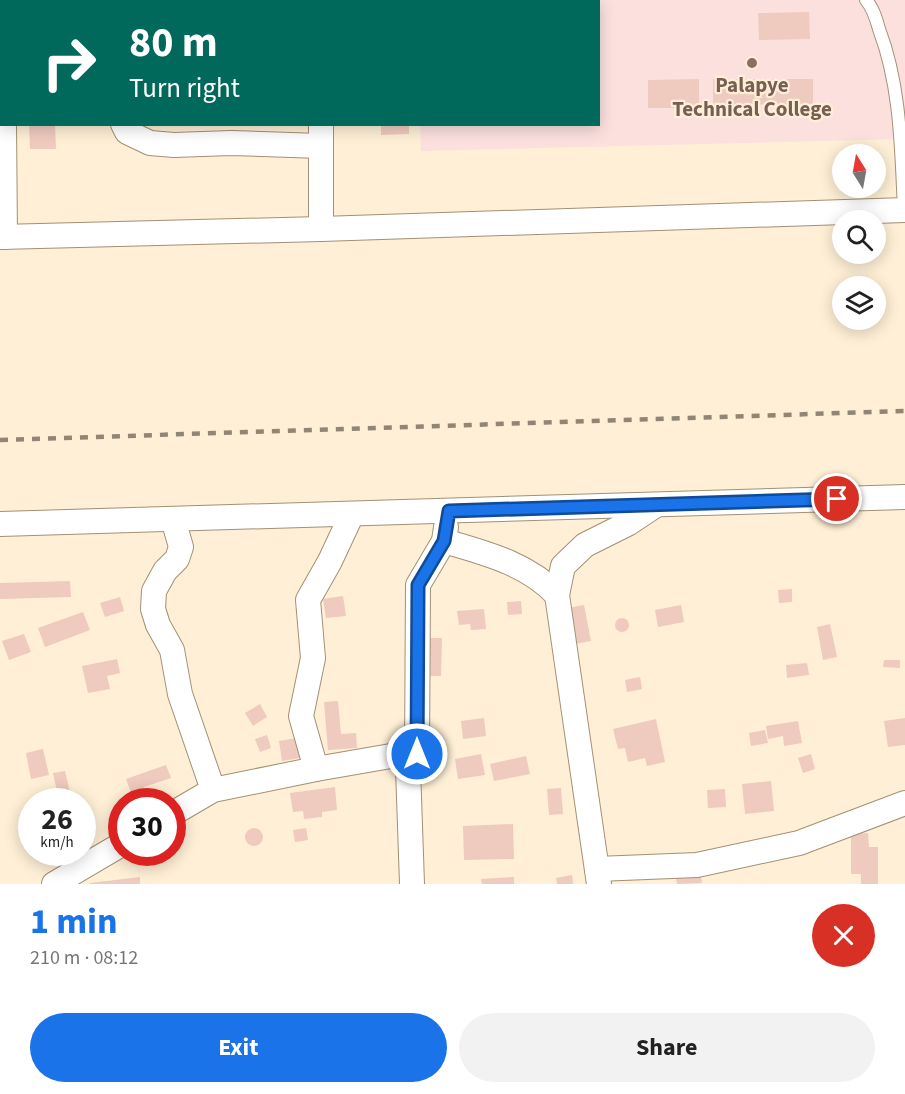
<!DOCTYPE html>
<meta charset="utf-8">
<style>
body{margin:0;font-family:"Source Sans 3",sans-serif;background:#f2f2f2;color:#222;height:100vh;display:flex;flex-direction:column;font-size:22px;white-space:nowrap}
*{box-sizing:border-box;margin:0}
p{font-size:20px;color:#767676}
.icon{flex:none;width:33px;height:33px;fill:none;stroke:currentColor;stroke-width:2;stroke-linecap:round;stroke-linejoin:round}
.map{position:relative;height:884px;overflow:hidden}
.side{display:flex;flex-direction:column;background:#fff;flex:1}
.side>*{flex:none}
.guide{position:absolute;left:0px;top:0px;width:600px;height:126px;box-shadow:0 3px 15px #0003;background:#00695c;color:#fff;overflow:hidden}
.needle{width:39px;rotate:349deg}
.buttons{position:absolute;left:832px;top:144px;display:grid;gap:12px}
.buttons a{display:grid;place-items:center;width:54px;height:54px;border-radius:50%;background:#fff;box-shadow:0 3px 15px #0003;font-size:30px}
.speed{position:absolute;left:18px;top:788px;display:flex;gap:12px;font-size:30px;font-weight:700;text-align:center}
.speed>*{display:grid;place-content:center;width:78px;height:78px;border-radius:50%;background:#fff;box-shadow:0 3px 15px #0003;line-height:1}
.speed small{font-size:15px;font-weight:400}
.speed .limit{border:9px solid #d22;background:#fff;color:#111}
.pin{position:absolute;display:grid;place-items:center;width:51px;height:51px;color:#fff;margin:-26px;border:3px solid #fff;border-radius:50%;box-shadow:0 2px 6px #0007}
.me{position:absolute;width:66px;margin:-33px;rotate:0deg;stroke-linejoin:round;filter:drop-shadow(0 0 4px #0008)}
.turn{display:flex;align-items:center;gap:21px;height:126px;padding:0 30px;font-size:27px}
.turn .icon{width:78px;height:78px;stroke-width:2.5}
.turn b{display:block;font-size:42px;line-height:51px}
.round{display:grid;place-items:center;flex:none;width:63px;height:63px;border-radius:32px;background:#f2f2f2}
.summary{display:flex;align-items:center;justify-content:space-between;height:102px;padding:0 30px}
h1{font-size:36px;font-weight:700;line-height:45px;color:#1a73e8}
.cta{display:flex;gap:12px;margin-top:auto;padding:12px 30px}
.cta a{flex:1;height:69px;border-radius:36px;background:#1a73e8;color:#fff;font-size:24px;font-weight:700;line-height:69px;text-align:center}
.cta a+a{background:#f2f2f2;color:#222}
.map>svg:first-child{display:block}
.industrial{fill:#fbe0de}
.building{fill:#efcabe}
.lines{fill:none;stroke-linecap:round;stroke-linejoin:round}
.lane-casing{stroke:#a29174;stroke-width:14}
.street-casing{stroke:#a29174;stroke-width:26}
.lane{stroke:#fff;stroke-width:12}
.street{stroke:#fff;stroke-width:24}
.rail{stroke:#918674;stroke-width:4.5;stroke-dasharray:8 8;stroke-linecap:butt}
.route-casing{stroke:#114b97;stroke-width:15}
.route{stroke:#1a73e8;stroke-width:10}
.education-dot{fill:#8d6e63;stroke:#feefd6;stroke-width:2}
.labels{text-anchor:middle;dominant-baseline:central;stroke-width:4.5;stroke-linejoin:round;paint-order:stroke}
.education-label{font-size:21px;font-weight:bold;fill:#785e54;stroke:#feefd6}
</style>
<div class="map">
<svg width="905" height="884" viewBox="0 0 905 884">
<rect width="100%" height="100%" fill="#feefd6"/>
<path class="industrial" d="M417 0H905V139L421 151 420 125 598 124V2H417Z"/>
<g class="building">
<path d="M809 12 810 39 759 40 758 13Z"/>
<path d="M699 79V108H648V80Z"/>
<path d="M713 79H813V104L713 105Z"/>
<path d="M29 124H55L56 149H30Z"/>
<path d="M381 124H409V134L381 135Z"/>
<path d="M70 581 71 597 0 599V583Z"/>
<path d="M792 589V602L779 603 778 590Z"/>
<path d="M343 596 346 616 326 618 323 599Z"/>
<path d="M120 597 124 611 105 617 100 603Z"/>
<path d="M521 601 522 614 508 615 507 602Z"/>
<path d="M584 605 591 641 575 644 568 608Z"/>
<path d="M681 605 684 622 658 627 655 610Z"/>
<path d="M484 609 486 629 471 630 470 624 459 625 457 611Z"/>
<path d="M83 612 90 630 45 647 38 628Z"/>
<circle cx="622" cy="625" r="7"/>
<path d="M830 624 837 657 823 660 817 627Z"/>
<path d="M24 634 31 652 9 660 2 641Z"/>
<path d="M423 638H442L441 676H422Z"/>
<path d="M117 659 120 673 107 676 110 689 88 693 82 666Z"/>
<path d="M884 660H900V668L883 667Z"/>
<path d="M807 663 809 675 787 678 786 665Z"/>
<path d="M640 677 642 689 627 692 625 680Z"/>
<path d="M338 701 341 734 356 733 357 748 328 750 324 702Z"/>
<path d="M260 704 267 717 253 726 245 713Z"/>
<path d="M484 718 486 736 463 739 461 721Z"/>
<path d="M905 718V745L888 747 884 721Z"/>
<path d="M656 719 665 762 647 766 645 758 628 762 625 748 618 749 613 729Z"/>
<path d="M798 721 802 743 784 746 783 736 768 739 766 726Z"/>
<path d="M765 730 768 743 751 746 749 733Z"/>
<path d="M267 735 271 748 260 752 255 739Z"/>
<path d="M302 737 306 757 282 761 279 741Z"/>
<path d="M43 749 49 775 31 779 26 753Z"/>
<path d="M481 754 485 775 458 779 455 759Z"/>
<path d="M811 754 815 769 803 773 798 758Z"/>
<path d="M526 756 530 774 494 781 490 764Z"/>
<path d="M166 765 171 778 144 787 149 801H134L126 779Z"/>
<path d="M65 771 72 801H59L53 773Z"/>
<path d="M771 781 774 811 745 814 742 784Z"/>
<path d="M335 787 337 810 322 812V817L304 819 303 811 293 812 290 793Z"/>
<path d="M561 788 563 814 549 815 547 789Z"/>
<path d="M725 789 726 807 708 808 707 790Z"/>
<path d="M513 824 514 859 464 860 463 826Z"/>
<path d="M306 828 308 840 295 842 293 830Z"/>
<circle cx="254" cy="837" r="9"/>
<path d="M868 833 869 847H878V884H861V874H851V834Z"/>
<path d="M700 870 702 883 677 884 675 873Z"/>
<path d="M572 875 573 884H557L556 878Z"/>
<path d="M140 877V884H90V883Z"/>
<path d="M514 877V884H482L481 879Z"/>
</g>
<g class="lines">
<defs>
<path id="lane" d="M866 0C873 8 876 18 879 29 901 87 901 149 904 210"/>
<g id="street">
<path d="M3 0V2"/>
<path d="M105 0V2"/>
<path d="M319 0 320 2"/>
<path d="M4 124 5 237"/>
<path d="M123 124 127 132 150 143 174 145 231 143 321 146"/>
<path d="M321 124V229"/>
<path d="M0 237 321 229 905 210"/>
<path d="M173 519 181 547 177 559 165 571 154 591 153 609 158 625 172 650 180 694 213 790"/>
<path d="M0 524 905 497"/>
<path d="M444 541C484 553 527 563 557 595L599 884"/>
<path d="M557 595 563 566 585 545 629 523 656 505"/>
<path d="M417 754 418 585 444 541 446 527"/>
<path d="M316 769 301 716 313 658 308 600 330 561 352 514"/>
<path d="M172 814 213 790 316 769 408 753 417 754 408 768 412 884"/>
<path d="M597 869 697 865 799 843 905 803"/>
<path d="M54 884 122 844"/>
</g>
</defs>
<use href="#lane" class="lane-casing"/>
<use href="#street" class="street-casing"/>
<use href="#lane" class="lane"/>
<use href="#street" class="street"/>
<path class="rail" d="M0 440 905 411"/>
</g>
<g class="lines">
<defs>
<path id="route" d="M417 754 418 585 444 541 449 511 837 499"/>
</defs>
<use href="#route" class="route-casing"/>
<use href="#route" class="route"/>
</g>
<circle class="education-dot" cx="752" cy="63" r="6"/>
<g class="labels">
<g class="education-label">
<text x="752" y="85">Palapye<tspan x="752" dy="24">Technical College</tspan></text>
</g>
</g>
</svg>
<div class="buttons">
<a><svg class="needle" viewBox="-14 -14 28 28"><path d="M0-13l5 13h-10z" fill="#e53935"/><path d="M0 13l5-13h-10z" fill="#767676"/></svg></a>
<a><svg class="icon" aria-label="search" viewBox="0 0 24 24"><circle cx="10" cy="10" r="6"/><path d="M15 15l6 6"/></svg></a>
<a><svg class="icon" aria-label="layers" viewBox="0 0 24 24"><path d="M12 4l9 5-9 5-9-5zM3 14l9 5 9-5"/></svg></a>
</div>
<div class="speed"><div>26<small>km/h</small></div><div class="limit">30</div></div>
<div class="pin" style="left:837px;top:499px;background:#d93025"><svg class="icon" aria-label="arrive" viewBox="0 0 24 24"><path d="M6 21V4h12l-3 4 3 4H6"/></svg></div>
<svg class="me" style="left:417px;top:754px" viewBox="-20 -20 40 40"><circle r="17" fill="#1a73e8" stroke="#fff" stroke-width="3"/><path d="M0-11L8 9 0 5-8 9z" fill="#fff"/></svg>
<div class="guide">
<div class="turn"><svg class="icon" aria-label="right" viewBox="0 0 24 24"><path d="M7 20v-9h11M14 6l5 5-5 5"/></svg><div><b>80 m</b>Turn right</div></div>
</div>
</div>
<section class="side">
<div class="summary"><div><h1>1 min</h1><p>210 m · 08:12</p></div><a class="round" style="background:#d93025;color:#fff"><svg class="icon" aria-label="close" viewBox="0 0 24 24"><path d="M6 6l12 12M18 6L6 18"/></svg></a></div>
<div class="cta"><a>Exit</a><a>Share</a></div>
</section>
